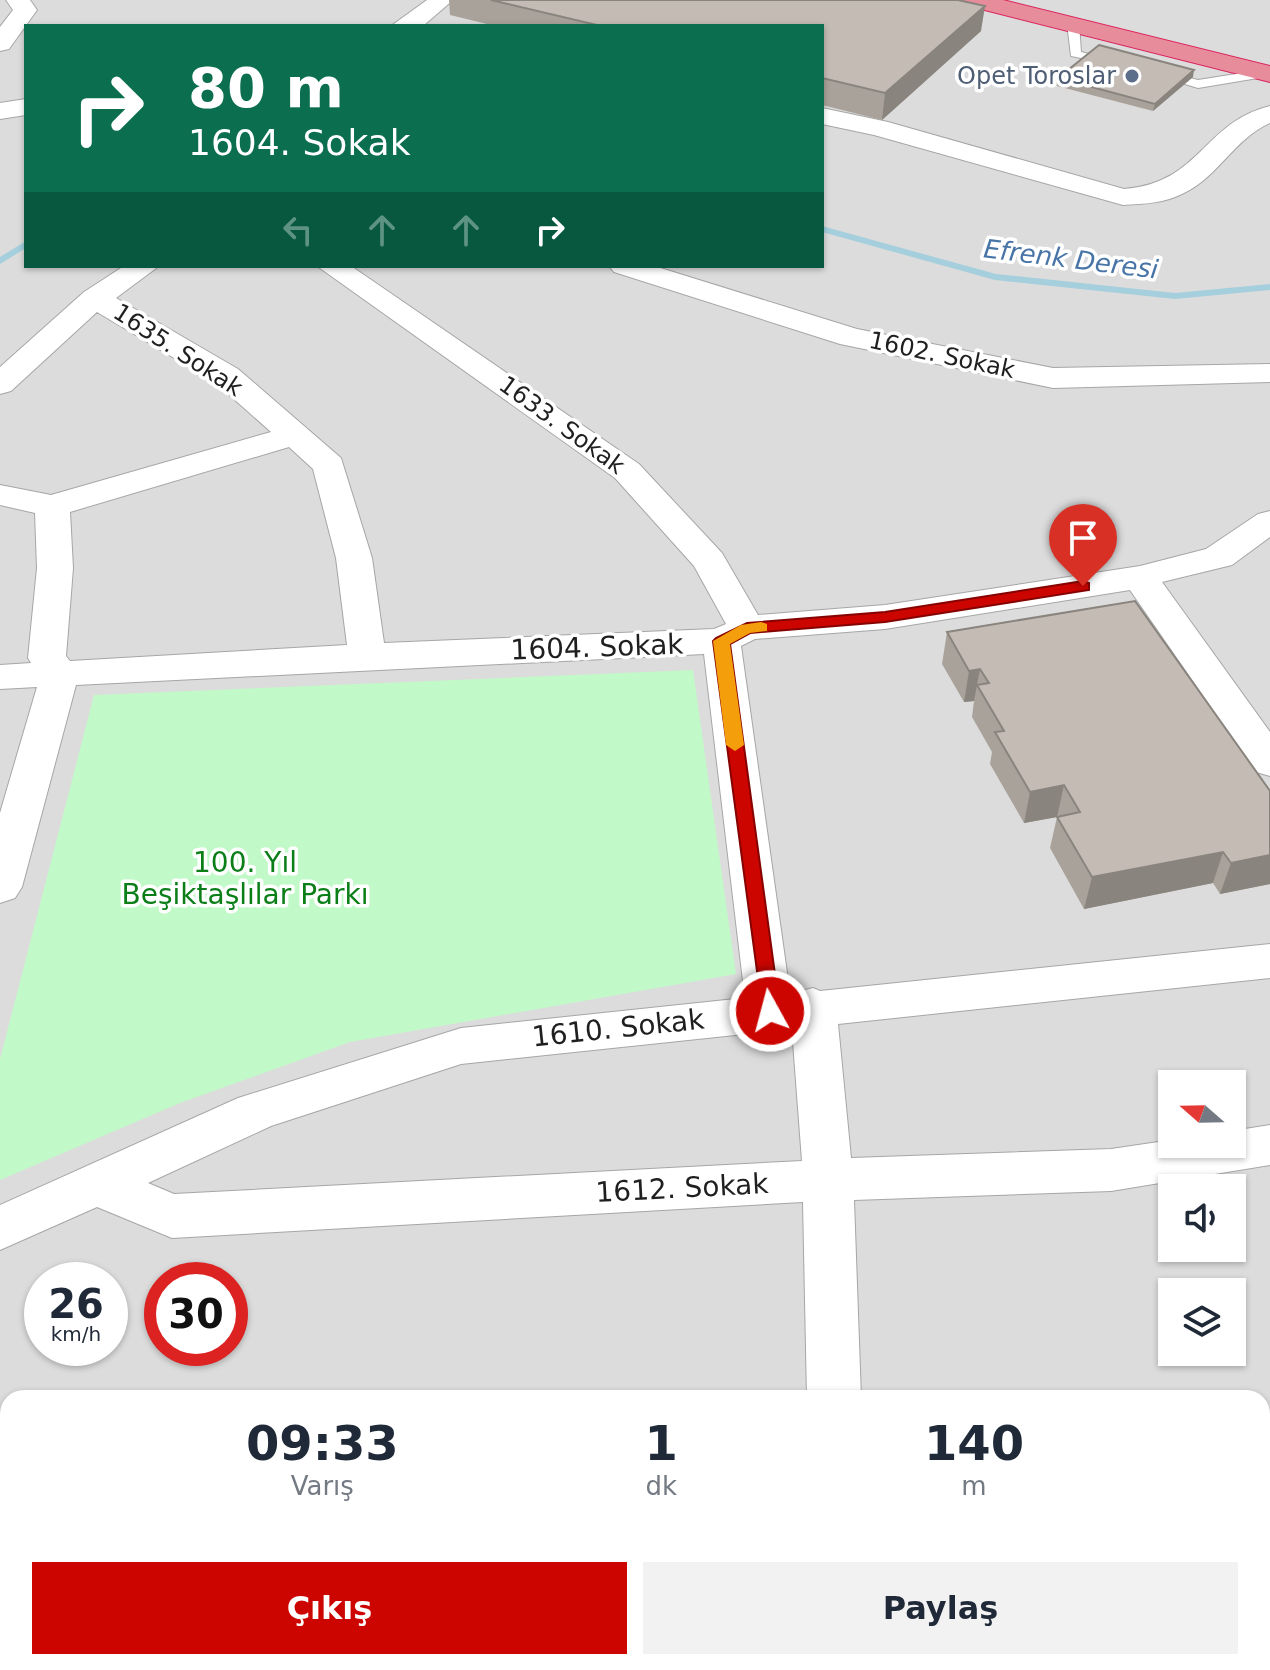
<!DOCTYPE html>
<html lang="tr">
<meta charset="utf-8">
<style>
body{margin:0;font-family:"DejaVu Sans",sans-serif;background:#f2f2f3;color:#1f2937;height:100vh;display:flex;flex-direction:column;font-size:30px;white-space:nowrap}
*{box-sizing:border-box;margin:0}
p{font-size:26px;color:#747a83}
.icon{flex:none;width:44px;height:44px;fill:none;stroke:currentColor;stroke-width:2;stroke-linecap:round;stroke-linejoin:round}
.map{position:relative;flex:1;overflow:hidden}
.sheet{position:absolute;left:0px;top:1390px;width:1270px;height:280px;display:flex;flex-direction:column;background:#fff;border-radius:24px 24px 0 0;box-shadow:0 2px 6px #0004}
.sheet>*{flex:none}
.guide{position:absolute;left:24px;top:24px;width:800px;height:244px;border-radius:0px;box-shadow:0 2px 6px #0004;background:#0b6e4f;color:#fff;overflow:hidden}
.needle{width:52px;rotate:290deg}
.fabs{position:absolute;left:1158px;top:1070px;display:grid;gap:16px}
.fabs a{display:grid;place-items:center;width:88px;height:88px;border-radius:0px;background:#fff;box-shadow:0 2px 6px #0004;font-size:40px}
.speed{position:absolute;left:24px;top:1262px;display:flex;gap:16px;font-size:40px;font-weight:700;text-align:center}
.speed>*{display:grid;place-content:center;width:104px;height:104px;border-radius:50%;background:#fff;box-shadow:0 2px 6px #0004;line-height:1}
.speed small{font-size:20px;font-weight:400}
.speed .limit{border:12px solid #d22;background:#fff;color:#111}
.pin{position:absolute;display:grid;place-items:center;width:68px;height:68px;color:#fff;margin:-82px -34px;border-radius:50% 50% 50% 0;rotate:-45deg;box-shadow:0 0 8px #0007}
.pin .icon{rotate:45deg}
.me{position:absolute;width:88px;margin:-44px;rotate:353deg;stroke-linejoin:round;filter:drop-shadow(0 0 6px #0008)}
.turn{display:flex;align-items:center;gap:28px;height:168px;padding:0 32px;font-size:36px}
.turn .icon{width:104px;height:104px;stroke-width:2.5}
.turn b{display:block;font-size:56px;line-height:68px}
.lanes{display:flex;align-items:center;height:76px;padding:0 32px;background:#0003;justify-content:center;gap:40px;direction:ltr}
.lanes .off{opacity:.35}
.eta{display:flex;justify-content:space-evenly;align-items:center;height:136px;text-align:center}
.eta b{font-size:48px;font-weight:700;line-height:56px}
.primary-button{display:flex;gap:16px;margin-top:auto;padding:16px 32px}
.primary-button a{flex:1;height:92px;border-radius:0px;background:#cd0500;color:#fff;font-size:32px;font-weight:700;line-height:92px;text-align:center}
.primary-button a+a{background:#f2f2f3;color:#1f2937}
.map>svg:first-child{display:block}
.residential{fill:#dddcdc;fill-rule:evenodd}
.park{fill:#c2f9c8}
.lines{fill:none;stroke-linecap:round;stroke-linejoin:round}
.stream{fill:#a5cfdd;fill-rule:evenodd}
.lane-casing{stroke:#a6a6a6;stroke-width:2}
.street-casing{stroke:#a6a6a6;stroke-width:2}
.highway-casing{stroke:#db245e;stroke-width:2}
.lane{fill:#fff;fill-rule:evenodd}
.street{fill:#fff;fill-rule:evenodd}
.highway{fill:#e78c9b;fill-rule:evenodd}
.wall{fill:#a9a29b}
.shaded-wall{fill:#89847e}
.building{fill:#c4bcb4;stroke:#89847e;stroke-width:2}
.route{fill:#cd0500;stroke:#850300;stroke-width:2}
.slow{fill:#f59e0b}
.service-dot{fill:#5c6f8a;stroke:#fff;stroke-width:3}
.labels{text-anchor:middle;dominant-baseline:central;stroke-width:7;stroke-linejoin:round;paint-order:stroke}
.far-service-label{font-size:24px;fill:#4e5e75;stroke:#fff;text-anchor:end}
.far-street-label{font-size:24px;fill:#1f1f1f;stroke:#fff}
.far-water-label{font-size:26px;font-style:italic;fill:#4875a7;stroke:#fff}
.street-label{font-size:28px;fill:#1f1f1f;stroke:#fff}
.park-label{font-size:28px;fill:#0b7e18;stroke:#fff}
</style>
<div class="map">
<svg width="1270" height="1670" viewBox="0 0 1270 1670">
<rect width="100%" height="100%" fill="#f0ece5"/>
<path class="residential" d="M0 0H1270V1670H0ZM26 26H822V266H26ZM1172 1084H1232V1144H1172ZM1172 1188H1232V1248H1172ZM42 1280H110V1348H42ZM162 1280H230V1348H162ZM1172 1292H1232V1352H1172ZM8 1398H1262V1662H8Z"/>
<path class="park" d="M693 670 736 974 350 1042 180 1103 0 1180V1059L94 695Z"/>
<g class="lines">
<g class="stream">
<path d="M822 226 996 274 1175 293 1270 284V290L1175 299 995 280 822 232Z"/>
<path d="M26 241V248L0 264V257Z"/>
</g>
<defs>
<g id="lane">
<path d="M1073 20 1079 23 1081 52 1116 61V65L1071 56 1067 23Z"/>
<path d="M1268 69 1270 76 1198 88 1156 75 1162 71 1198 80Z"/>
</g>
<g id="street">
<path d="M6 0H30L37 10 9 49 0 51V27L13 10Z"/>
<path d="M427 0H453L423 26H391Z"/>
<path d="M26 99V115L0 119V103Z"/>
<path d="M1270 106V123C1234 139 1218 177 1184 193 1165 203 1144 204 1123 205L874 135 822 124V108L888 122 1124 189C1201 183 1202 123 1270 106Z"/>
<path d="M124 266H159L116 298 238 369 341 458 372 558 384 643 714 629 726 624 694 566 615 478 317 266H351L639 464 722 553 758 615 885 605 1140 566 1206 549 1258 514 1270 511V537L1232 565 1162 582 1270 732V776L1256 772 1130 590 885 629 755 639 741 646 790 994 813 988 820 991 1270 944V978L838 1024 851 1158 1111 1149 1172 1140V1144H1232V1131L1270 1125V1165L1111 1191 854 1200 861 1398H807L803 1202 172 1238 97 1207 0 1250V1205L238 1098 461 1028 745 998 704 654 76 685 22 887 15 898 0 903V813L37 687 0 689V665L31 663 28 658 37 568 35 513 0 505V485L51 495 271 432 216 383 97 312 11 391 0 394V367L84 292ZM289 447 313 469 336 558 347 645 70 661 66 656 73 568 70 512ZM792 1029 802 1161 174 1194 148 1183 271 1126 461 1064Z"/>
<path d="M609 266H654L857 329 1053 368 1270 364V382L1053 388 840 344 614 272Z"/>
<rect x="1262" y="1457" width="8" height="54"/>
<rect x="0" y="1459" width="8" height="54"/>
<path d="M814 1662H874L875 1670H815Z"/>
</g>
<path id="highway" d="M962 0H1003L1270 66V82L965 5Z"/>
</defs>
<use href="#lane" class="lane-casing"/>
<use href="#street" class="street-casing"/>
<use href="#highway" class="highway-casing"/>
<use href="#lane" class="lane"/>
<use href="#street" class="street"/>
<use href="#highway" class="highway"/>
</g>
<g class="wall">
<path d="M449 0H958L981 31 882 120 822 105V26H495L450 15Z"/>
<path d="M1193 77 1153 111 1057 86 1058 78Z"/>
<path d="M947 632 1270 791V884L1220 894 1213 883 1084 909 1050 848 1057 817 1024 823 990 764 992 752 972 717 974 701 964 702 942 664Z"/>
</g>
<g class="shaded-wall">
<path d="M985 6 981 31 882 120 885 93Z"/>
<path d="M1194 70 1193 77 1153 111 1155 104Z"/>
<path d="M980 669 974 701 964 702 969 671Z"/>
<path d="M1064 785 1057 817 1024 823 1030 792Z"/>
<path d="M1223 852 1213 883 1084 909 1092 877Z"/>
<path d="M1270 855V884L1220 894 1231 863Z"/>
</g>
<g class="building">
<path d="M491 0H958L985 6 885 93 822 78V26H601Z"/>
<path d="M1099 45 1194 70 1155 104 1058 78Z"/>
<path d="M1135 601 1270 791V855L1231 863 1223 852 1092 877 1057 817 1080 812 1064 785 1030 792 995 732 1004 731 977 685 989 683 980 669 969 671 947 632Z"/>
</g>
<path class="route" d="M1083 581 1089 583V590L885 622 750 633 730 644 780 1011 777 1016H763L713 641 716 638 747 623 885 612Z"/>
<path class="slow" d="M761 622 767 624V631L750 633 730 644 744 745 735 751 726 745 713 641 741 625Z"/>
<circle class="service-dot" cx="1132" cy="76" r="8"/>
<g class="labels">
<g class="far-service-label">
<text x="1116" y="76">Opet Toroslar</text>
</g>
<g class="far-street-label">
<text transform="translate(178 350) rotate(33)">1635. Sokak</text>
<text transform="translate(942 355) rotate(12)">1602. Sokak</text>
<text transform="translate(562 425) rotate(36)">1633. Sokak</text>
</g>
<g class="far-water-label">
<text transform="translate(1071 259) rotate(7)">Efrenk Deresi</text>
</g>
<g class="street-label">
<text transform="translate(597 647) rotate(-2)">1604. Sokak</text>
<text transform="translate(618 1028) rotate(-6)">1610. Sokak</text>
<text transform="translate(682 1188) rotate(-3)">1612. Sokak</text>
</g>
<g class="park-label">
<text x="245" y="862">100. Yıl<tspan x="245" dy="32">Beşiktaşlılar Parkı</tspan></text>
</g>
</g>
</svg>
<div class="fabs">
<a><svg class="needle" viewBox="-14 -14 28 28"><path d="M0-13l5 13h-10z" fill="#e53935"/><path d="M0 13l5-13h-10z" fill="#747a83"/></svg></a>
<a><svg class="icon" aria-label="sound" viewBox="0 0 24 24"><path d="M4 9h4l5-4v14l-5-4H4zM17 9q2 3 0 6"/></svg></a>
<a><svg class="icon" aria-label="layers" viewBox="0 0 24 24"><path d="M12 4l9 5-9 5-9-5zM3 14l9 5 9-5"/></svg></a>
</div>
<div class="speed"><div>26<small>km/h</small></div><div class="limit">30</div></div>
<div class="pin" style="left:1083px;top:586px;background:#d93025"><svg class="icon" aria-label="arrive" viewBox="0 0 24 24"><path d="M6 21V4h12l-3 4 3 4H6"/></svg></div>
<svg class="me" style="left:770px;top:1011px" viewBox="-20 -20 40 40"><circle r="17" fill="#cd0500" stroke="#fff" stroke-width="3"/><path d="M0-11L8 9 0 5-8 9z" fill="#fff"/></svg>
<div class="guide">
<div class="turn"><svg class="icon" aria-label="right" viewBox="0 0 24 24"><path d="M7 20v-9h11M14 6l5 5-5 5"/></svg><div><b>80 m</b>1604. Sokak</div></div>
<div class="lanes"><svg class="icon off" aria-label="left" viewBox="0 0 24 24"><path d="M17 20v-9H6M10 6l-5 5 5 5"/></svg><svg class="icon off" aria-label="ahead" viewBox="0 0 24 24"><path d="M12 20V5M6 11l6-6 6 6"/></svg><svg class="icon off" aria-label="ahead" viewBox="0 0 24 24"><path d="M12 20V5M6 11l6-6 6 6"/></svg><svg class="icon" aria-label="right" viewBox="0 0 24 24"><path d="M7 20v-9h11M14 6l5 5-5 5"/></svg></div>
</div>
<section class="sheet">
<div class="eta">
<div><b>09:33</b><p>Varış</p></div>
<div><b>1</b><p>dk</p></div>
<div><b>140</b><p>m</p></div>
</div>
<div class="primary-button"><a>Çıkış</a><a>Paylaş</a></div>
</section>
</div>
